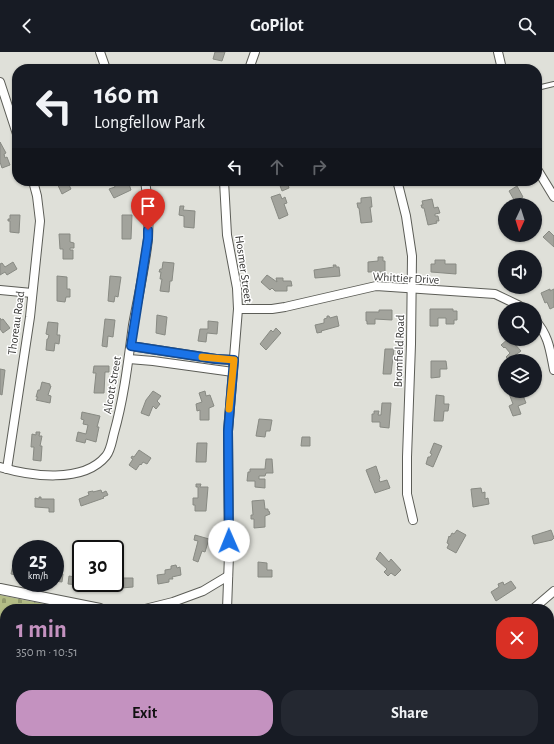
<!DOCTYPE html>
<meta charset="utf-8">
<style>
body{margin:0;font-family:"Alegreya Sans",sans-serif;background:#242831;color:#f1f3f6;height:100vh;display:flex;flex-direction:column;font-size:15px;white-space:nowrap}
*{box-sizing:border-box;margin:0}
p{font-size:13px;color:#9ea1a6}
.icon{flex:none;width:22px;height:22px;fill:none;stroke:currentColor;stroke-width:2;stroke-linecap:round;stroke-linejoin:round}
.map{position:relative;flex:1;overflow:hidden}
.drawer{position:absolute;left:0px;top:552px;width:554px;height:140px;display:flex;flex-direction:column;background:#171b24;border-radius:16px 16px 0 0;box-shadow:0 1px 3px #0004}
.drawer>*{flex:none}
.guide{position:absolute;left:12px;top:12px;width:530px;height:122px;border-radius:16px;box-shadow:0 1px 3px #0004;background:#171b24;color:#f1f3f6;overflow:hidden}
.needle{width:26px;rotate:184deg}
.buttons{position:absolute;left:498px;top:146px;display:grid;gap:8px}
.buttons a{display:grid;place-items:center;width:44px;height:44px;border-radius:50%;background:#171b24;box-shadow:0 1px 3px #0004;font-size:20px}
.speed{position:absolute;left:12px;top:488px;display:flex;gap:8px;font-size:20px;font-weight:700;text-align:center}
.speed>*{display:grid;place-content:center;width:52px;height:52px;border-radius:50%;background:#171b24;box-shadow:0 1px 3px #0004;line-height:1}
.speed small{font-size:10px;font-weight:400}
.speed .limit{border:2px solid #111;border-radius:6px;background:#fff;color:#111}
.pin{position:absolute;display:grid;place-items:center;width:34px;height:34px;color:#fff;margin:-41px -17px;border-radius:50% 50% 50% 0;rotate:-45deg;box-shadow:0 0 4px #0007}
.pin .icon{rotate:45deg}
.me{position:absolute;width:44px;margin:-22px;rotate:359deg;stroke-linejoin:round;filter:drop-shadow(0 0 3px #0008)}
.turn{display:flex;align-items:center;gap:14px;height:84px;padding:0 16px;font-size:18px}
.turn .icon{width:52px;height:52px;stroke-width:2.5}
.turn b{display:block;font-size:28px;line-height:34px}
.lanes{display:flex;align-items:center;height:38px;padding:0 16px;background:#0003;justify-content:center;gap:20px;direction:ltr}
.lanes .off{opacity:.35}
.round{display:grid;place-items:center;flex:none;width:42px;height:42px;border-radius:16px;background:#242831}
.head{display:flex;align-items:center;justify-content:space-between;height:68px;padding:0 16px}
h1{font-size:24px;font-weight:600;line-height:30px;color:#c492c0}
.cta{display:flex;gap:8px;margin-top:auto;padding:8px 16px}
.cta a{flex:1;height:46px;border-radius:16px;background:#c492c0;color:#111;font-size:16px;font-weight:600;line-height:46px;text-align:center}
.cta a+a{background:#242831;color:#f1f3f6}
header{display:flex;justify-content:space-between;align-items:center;height:52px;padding:0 16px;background:#171b24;font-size:18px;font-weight:600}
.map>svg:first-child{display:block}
.cemetery{fill:url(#cemetery-stones)}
.park{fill:url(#park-dots)}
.building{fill:#a2a39c;stroke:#888a83}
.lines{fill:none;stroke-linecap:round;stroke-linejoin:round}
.service-casing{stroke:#5c5d57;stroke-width:6}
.minor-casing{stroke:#5c5d57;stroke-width:10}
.tertiary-casing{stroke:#5c5d57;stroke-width:12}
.service{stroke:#fff;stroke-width:4}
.minor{stroke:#fff;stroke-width:8}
.tertiary{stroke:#fff;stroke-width:10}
.route-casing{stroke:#114b97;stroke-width:10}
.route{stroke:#1a73e8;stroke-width:7}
.slow{stroke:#f59e0b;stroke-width:7}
.labels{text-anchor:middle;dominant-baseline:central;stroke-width:3;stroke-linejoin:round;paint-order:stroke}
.street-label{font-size:12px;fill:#383836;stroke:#fff}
</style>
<header><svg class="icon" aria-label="back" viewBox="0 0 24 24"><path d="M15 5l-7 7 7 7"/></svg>GoPilot<svg class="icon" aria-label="search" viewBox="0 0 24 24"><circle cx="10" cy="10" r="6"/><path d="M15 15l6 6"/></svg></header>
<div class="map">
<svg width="554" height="692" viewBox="0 0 554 692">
<defs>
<pattern id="cemetery-stones" width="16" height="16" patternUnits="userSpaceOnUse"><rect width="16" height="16" fill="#b4bd86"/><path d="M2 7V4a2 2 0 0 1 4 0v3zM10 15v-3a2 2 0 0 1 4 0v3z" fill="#939b6e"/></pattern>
<pattern id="park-dots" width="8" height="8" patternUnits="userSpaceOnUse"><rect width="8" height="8" fill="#b4bd86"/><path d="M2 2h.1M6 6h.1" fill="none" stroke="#939b6e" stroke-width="1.8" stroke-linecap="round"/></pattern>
</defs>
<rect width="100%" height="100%" fill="#dfe0d9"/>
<path class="cemetery" d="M0 543 68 557H5V687H244L246 692H0Z"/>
<path class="park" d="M554 629V692H526V691L521 692H485L504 687H549V630Z"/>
<g class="building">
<path d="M215 0H225L222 9 213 7Z"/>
<path d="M0 90 6 101 4 102 5 106 7 105 10 113 2 116 0 110Z"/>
<path d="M56 129H67L71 137 62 142Z"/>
<path d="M118 129H128L131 138 114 146 109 137 115 135 114 132 118 130Z"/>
<path d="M284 129H287L289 136 282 139 279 131Z"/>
<path d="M517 134 523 145 518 148 519 150 523 148 526 153H517L509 139Z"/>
<path d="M280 142 282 147 285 145 287 151 284 152 288 163 279 167 271 145Z"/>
<path d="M371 145 372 155H370L372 170 361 171 359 156H358L357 151H361V146Z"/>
<path d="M432 147 434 156 438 155 440 161 435 162V164H438L439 169H436L437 171 428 173 424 156H422L421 153H423L422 149Z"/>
<path d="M180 154H184L183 158 195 159 194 176 184 175V164L179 163Z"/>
<path d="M10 163H20L19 181 10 180V169H8V167H10Z"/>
<path d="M122 163H132L131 187H122Z"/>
<path d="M549 179 554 184V195L543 185Z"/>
<path d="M59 182H70V190L74 191V196H70V198H73V207H63V197H60Z"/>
<path d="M378 205H383V209H385V220H368V210L378 209Z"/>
<path d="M435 208H445V212H456V222L431 220V212H435Z"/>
<path d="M13 210 17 217 7 223 5 220 0 223V212L2 211 5 215Z"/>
<path d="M163 210 174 211 172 229H170L169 240 160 239 162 227H160L161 220H159L160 217H162Z"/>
<path d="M333 213H336V215H339L340 224 315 226 314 218 334 215Z"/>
<path d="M267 223 277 230 276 226H283V229H291L292 234H287V239H275L272 236 270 238 261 230Z"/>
<path d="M57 224 67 225V237H70V245H66L65 250 57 249Z"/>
<path d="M110 224 121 225 118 245 115 244 114 250 108 249Z"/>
<path d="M550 237V239L554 237V255L550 257 547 250 545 251 541 241Z"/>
<path d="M430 257H453V259H457V268H454V272H446V266H438V274H430Z"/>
<path d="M379 258H392V268L375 267V272H367V269H366V260H379Z"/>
<path d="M157 263 167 265 165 283 156 281Z"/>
<path d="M327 264H329L330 266 337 264 339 274 321 279 322 280 317 281 315 273 324 271V267L327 266Z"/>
<path d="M0 266 1 268 3 267 10 276 3 281 0 277Z"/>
<path d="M105 267 115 268 113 285 108 284 107 295 102 294Z"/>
<path d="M208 269 218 270 217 282 207 281 206 290 198 289 200 277H208Z"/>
<path d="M48 270 58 271 57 283H60L59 292 55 291 54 299 46 298 47 287H48L49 283 46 282Z"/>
<path d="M276 276 281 281 266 298 260 292 271 278 273 280Z"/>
<path d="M508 287 511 290 512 289 521 299 509 308 506 305 510 301 505 295 504 296 501 293Z"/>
<path d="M385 297H394L391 322H383Z"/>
<path d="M431 309H446L447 317H440V325L431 326Z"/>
<path d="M94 314H109V320H105L104 341H94L96 321H93Z"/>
<path d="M0 317 5 318 2 343 0 342Z"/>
<path d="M42 330 50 332V334H51L48 343 51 344 50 351 36 348 38 345H36L38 338H40Z"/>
<path d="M153 339 161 344 157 349 160 352 156 357 153 354 149 364 141 361 146 348Z"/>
<path d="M205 339 206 344 210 343 214 354 209 356V368H200V358L197 359 196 352 202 350 199 341Z"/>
<path d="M508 339H519L520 342 522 341 526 351 518 354 521 362 513 364 509 354 513 352Z"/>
<path d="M436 343 444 344V352H449L448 359H444L443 369H434Z"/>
<path d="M382 351H391L389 376 380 375V370H372V362H374V359H379L378 363H381Z"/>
<path d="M82 360 100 364 97 375H99L96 390 86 387 85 391 76 389 78 380 86 382 88 373 83 372 84 368 81 367Z"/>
<path d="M259 367 272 368 270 379H266L265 385 256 384Z"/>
<path d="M36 380H40L39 384H42L40 394H42L41 409 33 408 34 395H31L32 382 36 383Z"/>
<path d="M302 385H310V394H301Z"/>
<path d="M197 391H207L206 410H196Z"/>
<path d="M434 391 442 394 433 415 426 412 428 405H430L432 402 430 401Z"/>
<path d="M139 398 151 406 147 412 143 410 141 413 140 412 136 418 129 413 133 407 131 406 132 404 134 405Z"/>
<path d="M266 407H272L273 421H266L265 424H259V427H265V436L255 435V429H247L248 420H250V417H265Z"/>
<path d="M376 414 380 426 379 427 380 430 387 428 390 436 375 441 366 418Z"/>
<path d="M196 432H201L200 435H208L206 459H195V453H193V446H198V435H196Z"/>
<path d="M481 436 482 441 485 440V447L488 446 489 452 473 455 471 437Z"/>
<path d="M101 438 102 441 106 439 108 443 103 445 104 446 81 454 79 447 89 443 88 440 93 439V440Z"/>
<path d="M39 445H41V447H54V460H49V456L35 455V446L39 447Z"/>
<path d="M264 448 265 457H268V459H269L270 462 265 464V475L254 476V467H251V463H253L252 449Z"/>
<path d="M457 478 466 483 456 501 447 496 449 492 447 491 449 484 450 485 452 481 454 482Z"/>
<path d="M551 478 554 486 552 488 534 492 532 484Z"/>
<path d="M195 483 209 487 205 500 202 499 198 510 193 508 198 489 194 488Z"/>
<path d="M380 500 389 510 391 507 401 518 395 524 391 521 388 524 384 520 387 517 376 507Z"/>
<path d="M258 510 267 511V518H272V525H258Z"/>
<path d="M13 513 21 515V524L11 522Z"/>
<path d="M176 513 177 516 180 515 181 523 172 525 173 527H169V530L158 532 157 523 165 522V518L171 517V514Z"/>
<path d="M55 520 63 522 62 530 55 529Z"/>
<path d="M115 523H117V526H133V535L121 536V531L115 532V535H105V531H115Z"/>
<path d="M69 524 81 526V531H93L92 538 79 536 80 533 68 532Z"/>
<path d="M511 529 516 536 496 549 491 540 499 535 498 532 503 530 504 533Z"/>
<path d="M549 610H554V622H552V619L549 620Z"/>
</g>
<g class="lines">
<defs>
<g id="service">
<path d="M537 36 554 32"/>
<path d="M0 639H5"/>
<path d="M0 664H5"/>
<path d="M0 684 5 683"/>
</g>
<g id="minor">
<path d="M100 0 106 17"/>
<path d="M498 0 502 17"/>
<path d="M249 17 255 0"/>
<path d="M0 30 17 82"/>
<path d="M537 117 554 145"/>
<path d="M224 129 227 183 237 236 238 257 228 379 229 503 227 557"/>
<path d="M398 132 406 164 412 204 411 292 407 405V442L413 468"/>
<path d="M0 238 32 241"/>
<path d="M238 257H272L285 255 376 234 495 242 518 253 524 257"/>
<path d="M535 268C549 284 550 298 554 318"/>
<path d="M131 294 216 307 234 308"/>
<path d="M129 307 153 309 233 320"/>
<path d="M0 415C30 424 83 432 106 404 111 398 112 388 114 381 124 346 128 310 133 273 138 245 145 216 148 187 149 168 148 147 145 129"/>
<path d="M7 417 30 265 40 169 37 144 33 129"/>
<path d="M145 557 173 550 203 539 228 524"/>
<path d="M533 557 554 539"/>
<path d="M315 692 323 687"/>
</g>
<g id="tertiary">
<path d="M0 537 100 557"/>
<path d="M252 687 254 692"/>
</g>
</defs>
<use href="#service" class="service-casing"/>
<use href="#minor" class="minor-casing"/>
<use href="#tertiary" class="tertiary-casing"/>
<use href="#service" class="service"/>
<use href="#minor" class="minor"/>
<use href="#tertiary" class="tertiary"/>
</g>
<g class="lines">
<defs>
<path id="route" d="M148 178V186L131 294 216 307 234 308 228 379 229 489"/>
</defs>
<use href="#route" class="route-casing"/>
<use href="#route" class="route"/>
<path class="slow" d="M202 305 234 308 229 357"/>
</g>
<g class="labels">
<g class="street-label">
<text transform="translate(244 217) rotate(82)">Hosmer Street</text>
<text transform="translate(406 226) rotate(3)">Whittier Drive</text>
<text transform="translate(16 271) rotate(-82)">Thoreau Road</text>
<text transform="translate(399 299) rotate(-88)">Bromfield Road</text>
<text transform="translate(112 333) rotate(-80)">Alcott Street</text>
</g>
</g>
</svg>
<div class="buttons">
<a><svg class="needle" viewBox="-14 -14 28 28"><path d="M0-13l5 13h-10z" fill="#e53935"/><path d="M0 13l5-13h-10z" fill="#9ea1a6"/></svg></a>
<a><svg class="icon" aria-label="sound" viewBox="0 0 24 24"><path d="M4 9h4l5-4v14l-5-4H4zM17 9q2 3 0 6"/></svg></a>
<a><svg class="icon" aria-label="search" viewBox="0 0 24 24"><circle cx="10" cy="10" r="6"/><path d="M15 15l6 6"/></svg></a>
<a><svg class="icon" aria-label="layers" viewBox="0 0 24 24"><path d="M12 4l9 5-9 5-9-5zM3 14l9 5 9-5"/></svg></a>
</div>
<div class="speed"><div>25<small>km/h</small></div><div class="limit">30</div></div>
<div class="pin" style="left:148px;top:178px;background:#d93025"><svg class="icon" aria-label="arrive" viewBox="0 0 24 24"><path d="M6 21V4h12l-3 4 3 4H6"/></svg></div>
<svg class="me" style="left:229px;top:489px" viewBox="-20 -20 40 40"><circle r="19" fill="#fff"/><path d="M0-13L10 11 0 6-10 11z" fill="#1a73e8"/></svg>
<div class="guide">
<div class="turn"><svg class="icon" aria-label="left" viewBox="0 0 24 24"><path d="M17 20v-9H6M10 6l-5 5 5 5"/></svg><div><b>160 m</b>Longfellow Park</div></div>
<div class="lanes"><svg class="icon" aria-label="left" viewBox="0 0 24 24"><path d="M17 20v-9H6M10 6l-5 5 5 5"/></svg><svg class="icon off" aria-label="ahead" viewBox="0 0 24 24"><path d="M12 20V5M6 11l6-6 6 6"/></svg><svg class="icon off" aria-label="right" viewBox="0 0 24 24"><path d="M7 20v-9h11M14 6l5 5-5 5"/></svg></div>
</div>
<section class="drawer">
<div class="head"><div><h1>1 min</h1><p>350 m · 10:51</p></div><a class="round" style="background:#d93025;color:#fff"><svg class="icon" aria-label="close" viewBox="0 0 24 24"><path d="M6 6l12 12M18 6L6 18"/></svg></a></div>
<div class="cta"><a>Exit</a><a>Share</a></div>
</section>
</div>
